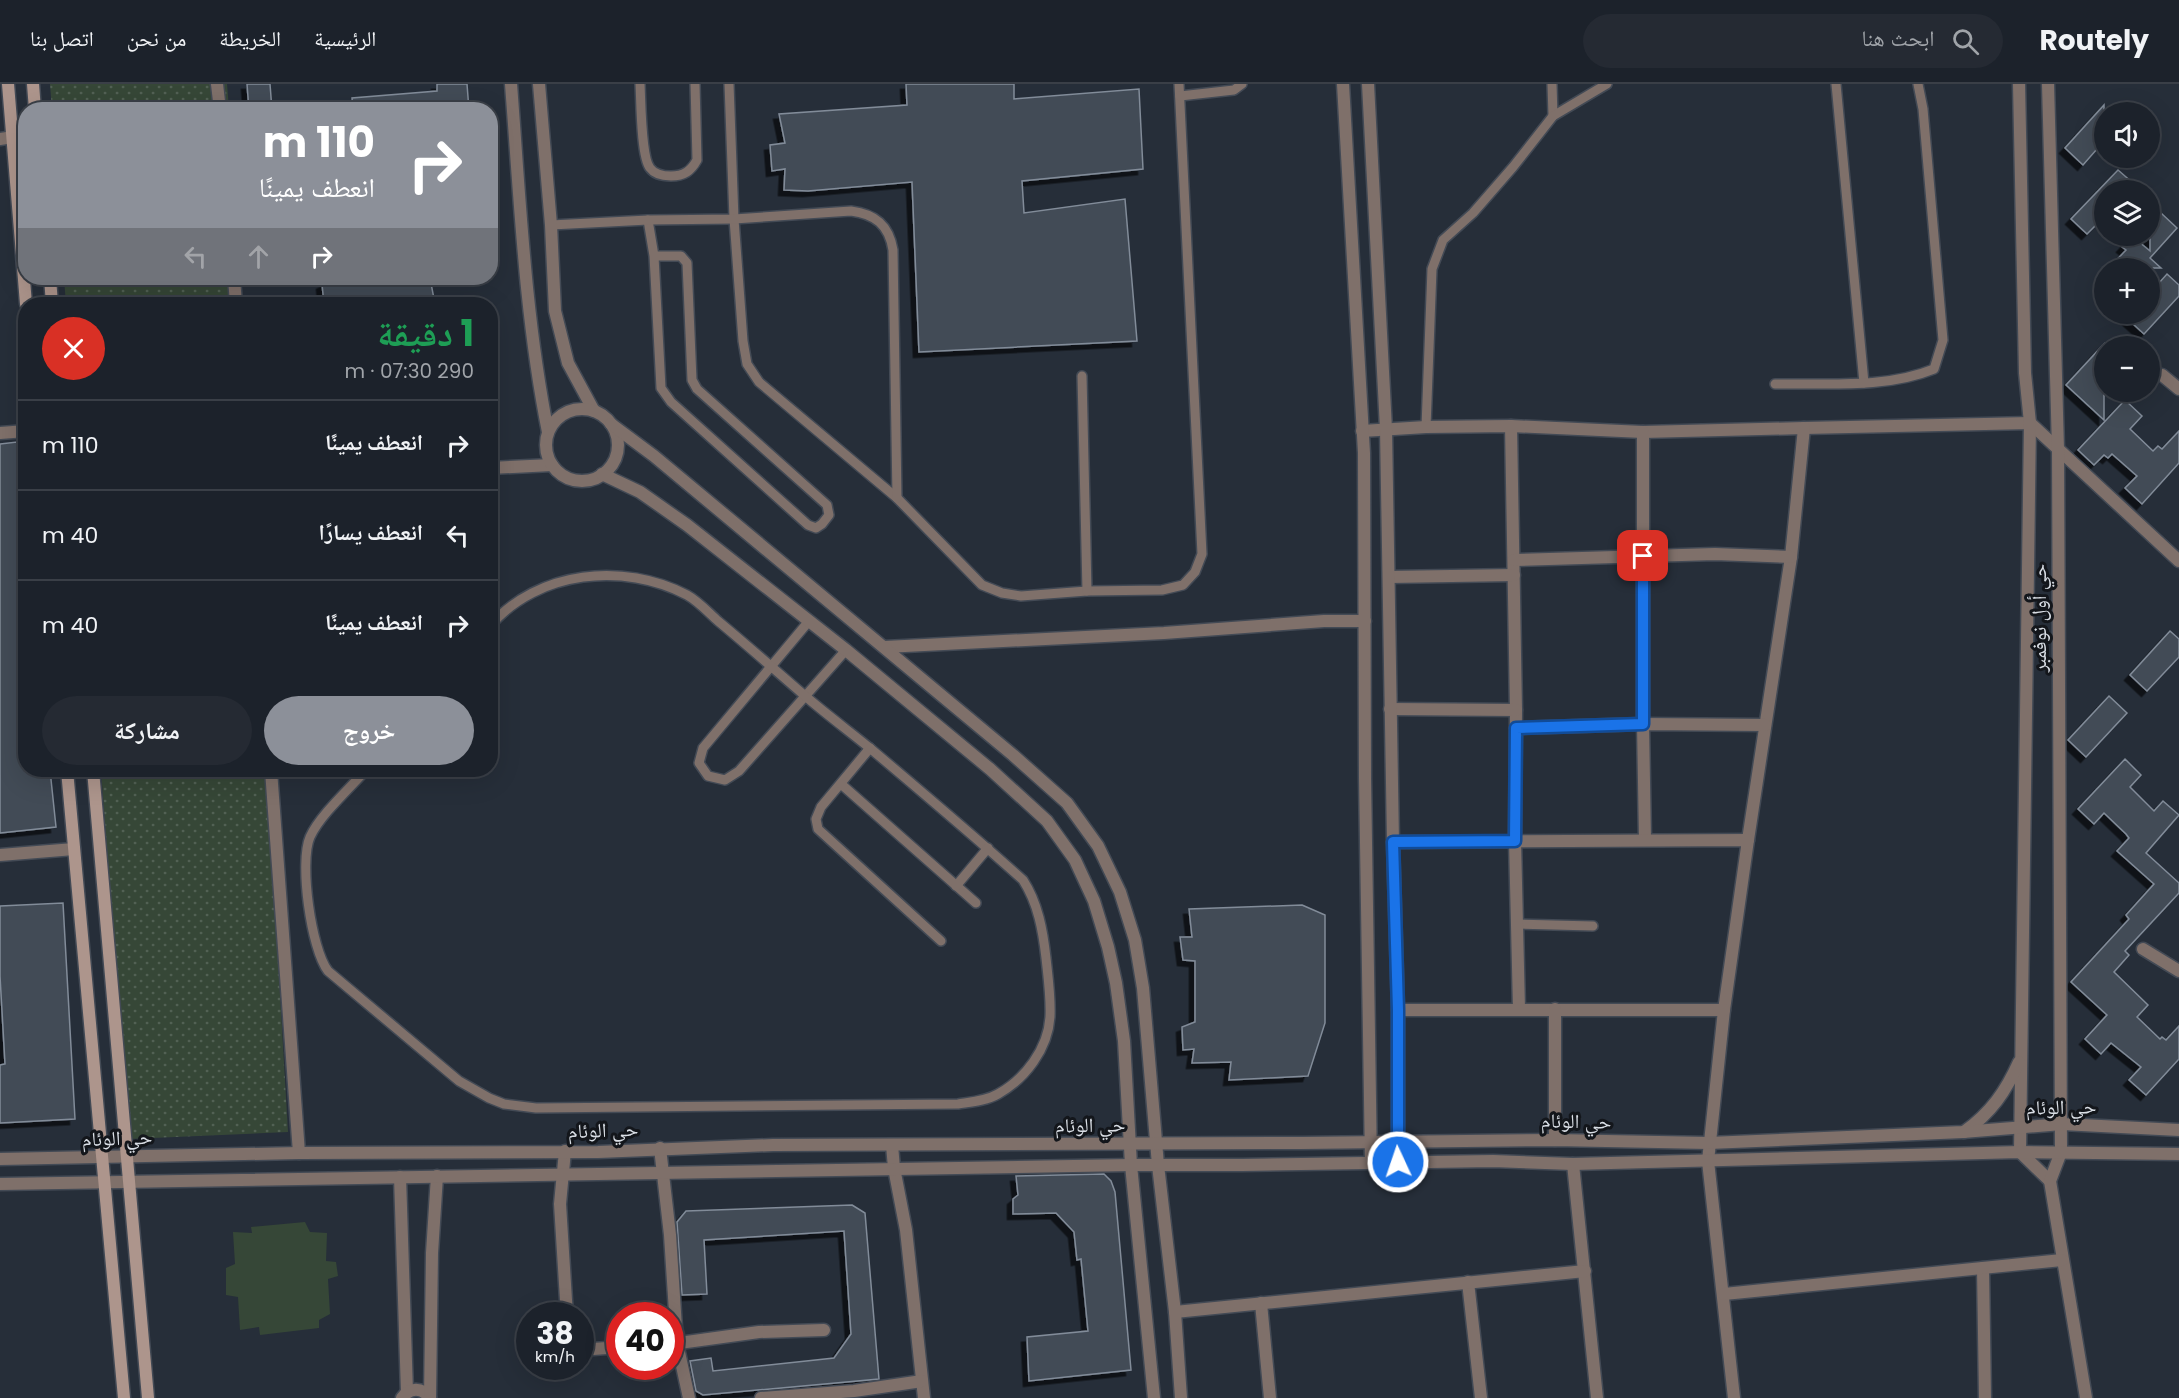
<!DOCTYPE html>
<html lang="ar">
<meta charset="utf-8">
<style>
body{margin:0;font-family:Poppins,"Noto Naskh Arabic",sans-serif;background:#252a33;color:#f1f3f6;direction:rtl;height:100vh;display:flex;flex-direction:column;font-size:22px;white-space:nowrap}
*{box-sizing:border-box;margin:0}
p{font-size:20px;color:#a0a4a9}
.icon{flex:none;width:33px;height:33px;fill:none;stroke:currentColor;stroke-width:2;stroke-linecap:round;stroke-linejoin:round}
.map{position:relative;flex:1;overflow:hidden;direction:ltr}
.side{position:absolute;left:18px;top:213px;width:480px;height:480px;display:flex;flex-direction:column;background:#1c222b;border-radius:24px;box-shadow:0 6px 24px #0002,0 0 0 2px #3a3f47;direction:rtl}
.side>*{flex:none}
.guide{position:absolute;left:18px;top:18px;width:480px;height:183px;border-radius:24px;box-shadow:0 6px 24px #0002,0 0 0 2px #3a3f47;direction:rtl;background:#8c9099;color:#fff;overflow:hidden}
.tools{position:absolute;left:2094px;top:18px;display:grid;gap:12px}
.tools a{display:grid;place-items:center;width:66px;height:66px;border-radius:50%;background:#1c222b;box-shadow:0 6px 24px #0002,0 0 0 2px #3a3f47;font-size:30px}
.speed{position:absolute;left:516px;top:1218px;display:flex;gap:12px;font-size:30px;font-weight:700;text-align:center}
.speed>*{display:grid;place-content:center;width:78px;height:78px;border-radius:50%;background:#1c222b;box-shadow:0 6px 24px #0002,0 0 0 2px #3a3f47;line-height:1}
.speed small{font-size:15px;font-weight:400}
.speed .limit{border:9px solid #d22;background:#fff;color:#111}
.pin{position:absolute;display:grid;place-items:center;width:51px;height:51px;color:#fff;margin:-26px;border-radius:12px;box-shadow:0 3px 9px #0006}
.me{position:absolute;width:66px;margin:-33px;rotate:357deg;stroke-linejoin:round;filter:drop-shadow(0 0 4px #0008)}
.turn{display:flex;align-items:center;gap:21px;height:126px;padding:0 24px;font-size:27px}
.turn .icon{width:78px;height:78px;stroke-width:2.5}
.turn b{display:block;font-size:42px;line-height:51px}
.lanes{display:flex;align-items:center;height:57px;padding:0 24px;background:#0003;justify-content:center;gap:30px;direction:ltr}
.lanes .off{opacity:.35}
.round{display:grid;place-items:center;flex:none;width:63px;height:63px;border-radius:32px;background:#252a33}
.headline{display:flex;align-items:center;justify-content:space-between;height:102px;padding:0 24px}
h1{font-size:36px;font-weight:700;line-height:45px;color:#1e9e55}
.action{display:flex;gap:12px;margin-top:auto;padding:12px 24px}
.action a{flex:1;height:69px;border-radius:36px;background:#8c9099;color:#fff;font-size:24px;font-weight:700;line-height:69px;text-align:center}
.action a+a{background:#252a33;color:#f1f3f6}
ul{padding:0;list-style:none}
li{display:flex;align-items:center;gap:18px;height:90px;padding:0 24px;border-top:2px solid #3a3f47}
li div{flex:1}
li b{display:block;font-size:22px}
li em{font-style:normal}
header{display:flex;align-items:center;gap:36px;box-sizing:border-box;height:84px;padding:0 30px;background:#1c222b;border-bottom:2px solid #3a3f47}
header strong{font-size:28px}
nav{display:flex;gap:33px;margin-inline-start:auto;font-size:21px}
.search{width:420px;height:54px;background:#252a33;display:flex;align-items:center;gap:15px;box-sizing:border-box;padding:0 21px;border-radius:33px;color:#a0a4a9;font-size:22px}
.map>svg:first-child{display:block}
.grass{fill:#364737}
.park{fill:url(#park-dots)}
.building{fill:#424b57;stroke:#828c99;stroke-width:1.5;filter:url(#shadow)}
.lines{fill:none;stroke-linecap:round;stroke-linejoin:round}
.service-casing{stroke:#434a55;stroke-width:12}
.minor-casing{stroke:#434a55;stroke-width:15}
.tertiary-casing{stroke:#434a55;stroke-width:15}
.secondary-casing{stroke:#434a55;stroke-width:15}
.service{stroke:#7f706a;stroke-width:9}
.minor{stroke:#7f706a;stroke-width:12}
.tertiary{stroke:#7f706a;stroke-width:12}
.secondary{stroke:#ad958c;stroke-width:12}
.route-casing{stroke:#114b97;stroke-width:15}
.route{stroke:#1a73e8;stroke-width:10}
.labels{text-anchor:middle;dominant-baseline:central;stroke-width:6;stroke-linejoin:round;paint-order:stroke}
.street-label{font-size:20px;fill:#d9dee5;stroke:#13161b}
</style>
<header>
<strong>Routely</strong>
<div class="search"><svg class="icon" aria-label="search" viewBox="0 0 24 24"><circle cx="10" cy="10" r="6"/><path d="M15 15l6 6"/></svg>ابحث هنا</div>
<nav><a>الرئيسية</a><a>الخريطة</a><a>من نحن</a><a>اتصل بنا</a></nav>
</header>
<div class="map">
<svg width="2179" height="1314" viewBox="0 0 2179 1314">
<defs>
<pattern id="park-dots" width="8" height="8" patternUnits="userSpaceOnUse" patternTransform="scale(1.5)"><rect width="8" height="8" fill="#364737"/><path d="M2 2h.1M6 6h.1" fill="none" stroke="#526154" stroke-width="1.8" stroke-linecap="round"/></pattern>
<filter id="shadow"><feDropShadow dx="-5.5" dy="5.5" stdDeviation="0" flood-color="#0009"/></filter>
</defs>
<rect width="100%" height="100%" fill="#262e39"/>
<path class="grass" d="M305 1138 310 1148 327 1149 326 1177 336 1178 338 1192 328 1195 330 1230 319 1236V1244L260 1251 259 1243 240 1246 238 1213 226 1211V1184L235 1180 233 1148 252 1149 251 1143Z"/>
<g class="park">
<path d="M50 0H227L229 25H52Z"/>
<path d="M64 194H239L240 220H66Z"/>
<path d="M101 686H267L288 1048 129 1055Z"/>
</g>
<g class="building">
<path d="M247 0H270L272 26H249Z"/>
<path d="M437 0H467L469 26H353L352 14 437 7Z"/>
<path d="M906 0H1014V15L1139 5 1143 85 1022 97 1024 129 1125 115 1137 257 919 268 912 98 808 107 784 106 785 85 772 87 770 61 785 59 779 30 907 21Z"/>
<path d="M2104 21V57L2083 81 2065 64Z"/>
<path d="M2118 86 2141 106H2104V133L2087 150 2071 135Z"/>
<path d="M2161 129 2177 144 2150 174 2161 184H2109L2126 166 2122 163 2132 152 2150 167V141Z"/>
<path d="M2167 190 2179 201V212L2144 250 2122 230H2150V209Z"/>
<path d="M335 194H430L435 220H324L322 200Z"/>
<path d="M2104 260V336L2066 301Z"/>
<path d="M2125 316 2142 332 2130 345 2153 367 2158 362 2162 365 2179 347V379L2142 420 2125 404 2137 392 2112 370 2108 374 2104 371 2094 381 2078 366Z"/>
<path d="M17 358 26 440V686H50L56 743 0 749V360Z"/>
<path d="M2170 547 2179 555V573L2147 607 2130 591Z"/>
<path d="M2109 612 2127 629 2086 673 2068 656Z"/>
<path d="M2125 675 2141 691 2130 703 2154 727 2163 717 2179 731 2146 769 2179 799V809L2125 867 2129 871 2114 888 2148 921 2137 933 2160 955 2162 953 2166 956 2179 942V975L2146 1011 2129 996 2141 983 2111 959 2101 970 2085 955 2107 931 2071 898 2129 835 2126 831 2154 800 2117 767 2129 754 2126 750 2104 729 2094 740 2078 725Z"/>
<path d="M63 819 75 1035 0 1039V981L5 980 0 892V822Z"/>
<path d="M1302 821 1325 831V939L1308 992 1229 996 1231 978 1192 979 1194 965 1183 966 1182 943 1195 938V877L1183 876 1180 853H1192L1189 825Z"/>
<path d="M1104 1090 1111 1097 1115 1108 1131 1286 1029 1297 1027 1253 1088 1247 1081 1175 1077 1176 1074 1148 1056 1129 1013 1130V1115L1018 1111 1016 1092Z"/>
<path d="M852 1121 865 1129 879 1295 703 1311 696 1307 690 1277 711 1274 713 1287 834 1274 851 1250 844 1147 704 1156 707 1210 682 1211 677 1138 686 1127Z"/>
</g>
<g class="lines">
<defs>
<g id="service">
<path d="M640 0C641 17 641 73 650 84 655 91 663 92 671 92 684 92 691 87 697 76L695 0"/>
<path d="M729 0 734 135 743 257 747 280 759 298 897 414 982 501 1002 509 1021 512 1087 507 1162 506 1183 501 1195 488 1202 470 1179 0"/>
<path d="M1552 0 1553 32"/>
<path d="M1836 0 1864 299"/>
<path d="M1180 12 1234 6 1242 0"/>
<path d="M648 136 654 172 661 304 671 318 808 441 816 444 822 440 829 431 827 421 697 305 692 296 687 179 681 172H654"/>
<path d="M551 141 648 136 734 135 851 127C875 130 889 141 893 166L897 414"/>
<path d="M1082 292 1087 507"/>
<path d="M1775 300C1827 299 1885 305 1934 285L1943 256 1923 25 1918 0"/>
<path d="M1426 343 1432 185 1443 156 1473 129 1513 83 1553 32 1607 0"/>
<path d="M809 537 703 664 699 679 708 692 725 696 739 687 846 566"/>
<path d="M870 664 821 723 816 735 818 745 941 857"/>
<path d="M366 686C350 704 320 731 310 753 299 778 311 865 328 887L459 997 489 1014 504 1020 536 1024 958 1020C971 1018 986 1017 998 1010 1025 995 1048 965 1050 933 1051 914 1048 893 1046 874 1043 847 1038 819 1023 796 973 751 922 708 871 665 849 647 826 630 804 611 775 586 747 561 718 537 708 528 698 517 687 511 624 478 538 486 490 542"/>
<path d="M841 700 976 819"/>
<path d="M956 802 988 764"/>
<path d="M1517 840 1593 842"/>
</g>
<g id="minor">
<path d="M217 0 220 26"/>
<path d="M0 55 13 53"/>
<path d="M234 194 236 220"/>
<path d="M2162 291 2179 305"/>
<path d="M1511 342 1516 626 1515 757 1519 925"/>
<path d="M1804 344 2030 339 2179 477"/>
<path d="M1362 347 1426 343 1511 342 1643 348 1804 344 1791 473 1748 756"/>
<path d="M1643 348V640L1645 756"/>
<path d="M0 349 26 347"/>
<path d="M490 384 552 381"/>
<path d="M1514 476 1715 470 1791 473"/>
<path d="M1389 493 1514 491"/>
<path d="M885 563 1164 549 1324 537H1365"/>
<path d="M1390 625 1516 626"/>
<path d="M1516 644 1643 640 1765 641"/>
<path d="M271 686 299 1069"/>
<path d="M1393 758 1748 756 1724 926 1708 1077 1734 1314"/>
<path d="M0 771 74 765"/>
<path d="M2143 865 2179 887"/>
<path d="M1398 926H1724"/>
<path d="M1555 1056V925"/>
<path d="M892 1061 894 1084 906 1146 924 1314"/>
<path d="M660 1064 670 1151 677 1259 689 1314"/>
<path d="M565 1067 560 1120 567 1232"/>
<path d="M2020 1068 2050 1097"/>
<path d="M2061 1068 2050 1097 2086 1314"/>
<path d="M1573 1080 1597 1314"/>
<path d="M400 1093 407 1308"/>
<path d="M1983 1184 1985 1314"/>
<path d="M1468 1198 1481 1314"/>
<path d="M1724 1210 2062 1176"/>
<path d="M1261 1219 1270 1314"/>
<path d="M1175 1228 1585 1187"/>
<path d="M672 1260 759 1248 824 1246"/>
<path d="M580 1266 620 1263"/>
<path d="M402 1314C410 1303 422 1303 430 1314"/>
<path d="M430 1314 432 1169 437 1092"/>
<path d="M761 1314 854 1307 922 1297"/>
</g>
<g id="tertiary">
<path d="M511 0C520 117 525 233 548 348"/>
<path d="M539 0 551 141 555 227 568 279 594 327"/>
<path d="M1343 0 1364 369 1365 694 1371 1079"/>
<path d="M1368 0 1386 345 1393 758 1398 926V1079"/>
<path d="M2019 0 2025 289 2030 339 2020 1068"/>
<path d="M2048 0 2058 365 2061 1068"/>
<circle cx="582" cy="361" r="36"/>
<path d="M611 340 654 372 1013 671 1067 719 1098 762 1120 808 1135 856 1143 904 1158 1081 1175 1228 1181 1314"/>
<path d="M602 390 640 408 687 441 846 566 990 685 1047 737 1075 776 1094 817 1108 863 1116 899 1124 957 1131 1081 1154 1314"/>
<path d="M1964 1048C1991 1029 2006 1007 2019 978"/>
<path d="M0 1075 299 1069 598 1068 773 1061 1302 1059 1555 1056 1709 1059 1963 1048 2062 1040 2179 1046"/>
<path d="M0 1100 1131 1081H1242L1493 1077 1573 1080 2020 1068 2179 1070"/>
</g>
<g id="secondary">
<path d="M8 0 26 220"/>
<path d="M33 0 35 26"/>
<path d="M50 194 52 220"/>
<path d="M67 686 124 1314"/>
<path d="M93 686 148 1314"/>
</g>
</defs>
<use href="#service" class="service-casing"/>
<use href="#minor" class="minor-casing"/>
<use href="#tertiary" class="tertiary-casing"/>
<use href="#secondary" class="secondary-casing"/>
<use href="#service" class="service"/>
<use href="#minor" class="minor"/>
<use href="#tertiary" class="tertiary"/>
<use href="#secondary" class="secondary"/>
</g>
<g class="lines">
<defs>
<path id="route" d="M1398 1078V926L1393 758 1515 757 1516 644 1643 640V472"/>
</defs>
<use href="#route" class="route-casing"/>
<use href="#route" class="route"/>
</g>
<g class="labels">
<g class="street-label">
<text transform="translate(2039 534) rotate(-90)">حي أول نوفمبر</text>
<text transform="translate(2061 1023) rotate(-1)">حي الوئام</text>
<text transform="translate(1576 1037) rotate(1)">حي الوئام</text>
<text transform="translate(1090 1041) rotate(-1)">حي الوئام</text>
<text transform="translate(603 1046) rotate(-2)">حي الوئام</text>
<text transform="translate(117 1054) rotate(-2)">حي الوئام</text>
</g>
</g>
</svg>
<div class="tools">
<a><svg class="icon" aria-label="sound" viewBox="0 0 24 24"><path d="M4 9h4l5-4v14l-5-4H4zM17 9q2 3 0 6"/></svg></a>
<a><svg class="icon" aria-label="layers" viewBox="0 0 24 24"><path d="M12 4l9 5-9 5-9-5zM3 14l9 5 9-5"/></svg></a>
<a>+</a>
<a>−</a>
</div>
<div class="speed"><div>38<small>km/h</small></div><div class="limit">40</div></div>
<div class="pin" style="left:1643px;top:472px;background:#d93025"><svg class="icon" aria-label="arrive" viewBox="0 0 24 24"><path d="M6 21V4h12l-3 4 3 4H6"/></svg></div>
<svg class="me" style="left:1398px;top:1078px" viewBox="-20 -20 40 40"><circle r="17" fill="#1a73e8" stroke="#fff" stroke-width="3"/><path d="M0-11L8 9 0 5-8 9z" fill="#fff"/></svg>
<div class="guide">
<div class="turn"><svg class="icon" aria-label="right" viewBox="0 0 24 24"><path d="M7 20v-9h11M14 6l5 5-5 5"/></svg><div><b>110 m</b>انعطف يمينًا</div></div>
<div class="lanes"><svg class="icon off" aria-label="left" viewBox="0 0 24 24"><path d="M17 20v-9H6M10 6l-5 5 5 5"/></svg><svg class="icon off" aria-label="ahead" viewBox="0 0 24 24"><path d="M12 20V5M6 11l6-6 6 6"/></svg><svg class="icon" aria-label="right" viewBox="0 0 24 24"><path d="M7 20v-9h11M14 6l5 5-5 5"/></svg></div>
</div>
<section class="side">
<div class="headline"><div><h1>1 دقيقة</h1><p>290 m · 07:30</p></div><a class="round" style="background:#d93025;color:#fff"><svg class="icon" aria-label="close" viewBox="0 0 24 24"><path d="M6 6l12 12M18 6L6 18"/></svg></a></div>
<ul>
<li><svg class="icon" aria-label="right" viewBox="0 0 24 24"><path d="M7 20v-9h11M14 6l5 5-5 5"/></svg><div><b>انعطف يمينًا</b></div><em>110 m</em></li>
<li><svg class="icon" aria-label="left" viewBox="0 0 24 24"><path d="M17 20v-9H6M10 6l-5 5 5 5"/></svg><div><b>انعطف يسارًا</b></div><em>40 m</em></li>
<li><svg class="icon" aria-label="right" viewBox="0 0 24 24"><path d="M7 20v-9h11M14 6l5 5-5 5"/></svg><div><b>انعطف يمينًا</b></div><em>40 m</em></li>
</ul>
<div class="action"><a>خروج</a><a>مشاركة</a></div>
</section>
</div>
